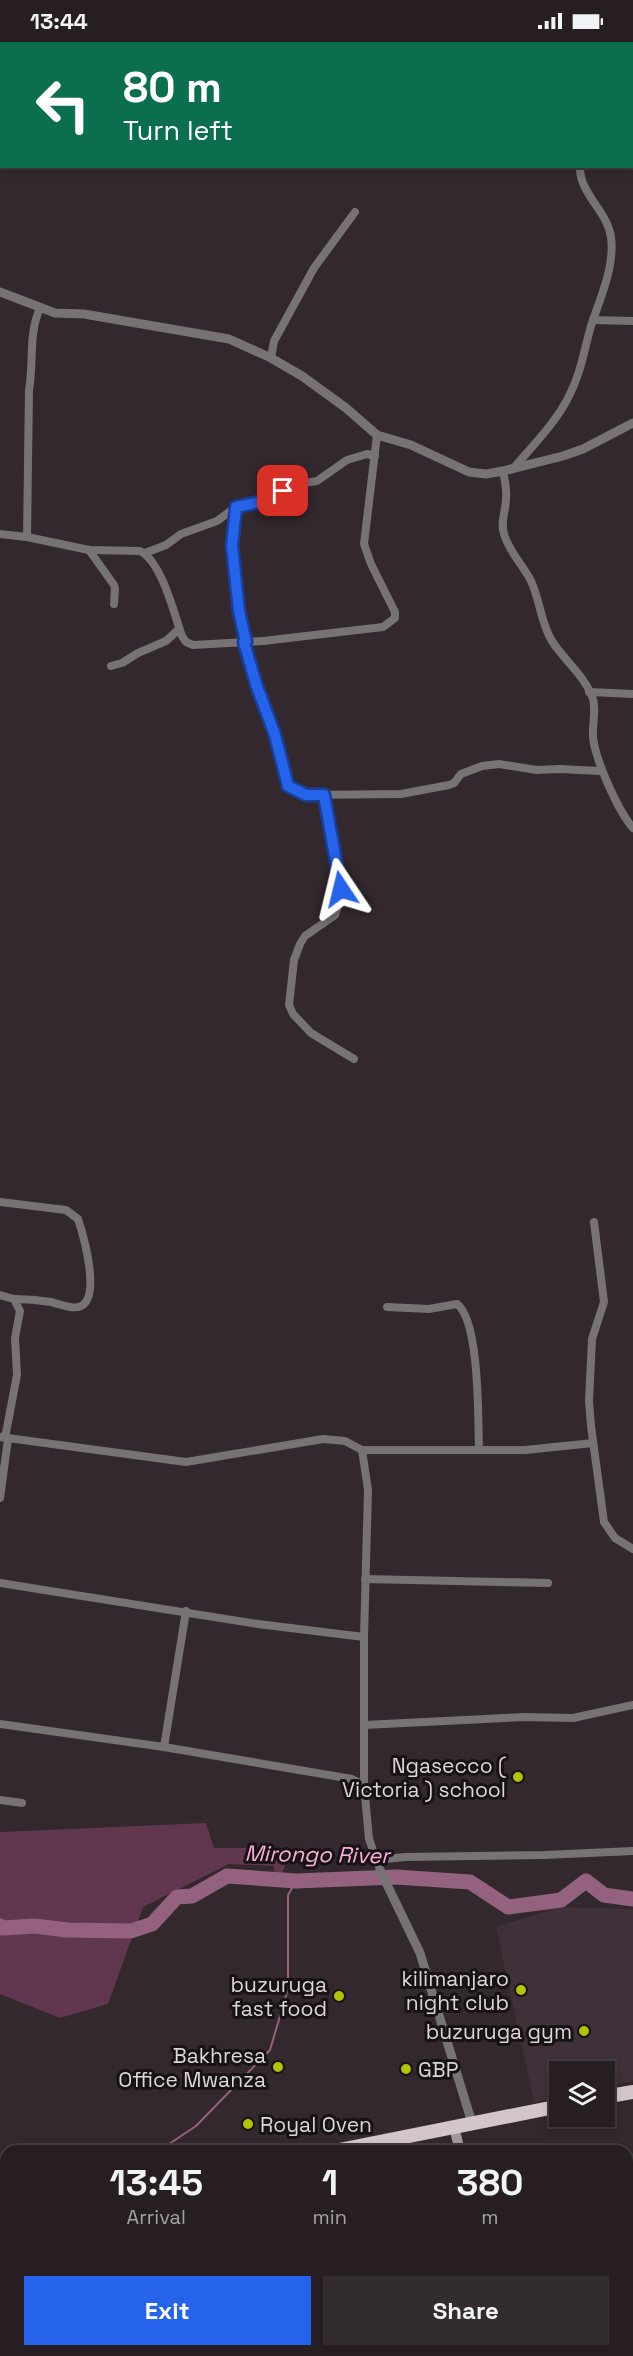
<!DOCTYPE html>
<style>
body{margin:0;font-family:"Space Grotesk",sans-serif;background:#322b2f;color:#f1f3f6;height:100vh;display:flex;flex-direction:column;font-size:22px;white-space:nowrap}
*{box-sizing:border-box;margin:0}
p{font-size:20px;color:#a4a2a5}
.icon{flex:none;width:33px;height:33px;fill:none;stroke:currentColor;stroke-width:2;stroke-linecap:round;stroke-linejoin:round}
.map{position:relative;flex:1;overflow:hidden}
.drawer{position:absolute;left:0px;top:2103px;width:633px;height:212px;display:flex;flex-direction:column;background:#261e22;border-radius:18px 18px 0 0;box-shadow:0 3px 9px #0003,0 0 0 2px #423c40}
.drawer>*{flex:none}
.guide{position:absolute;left:0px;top:0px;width:633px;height:126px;box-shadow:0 3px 9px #0003,0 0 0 2px #423c40;background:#0b6e4f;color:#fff;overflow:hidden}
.fabs{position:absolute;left:549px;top:2019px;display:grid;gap:12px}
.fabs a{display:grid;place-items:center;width:66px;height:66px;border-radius:0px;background:#261e22;box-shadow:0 3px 9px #0003,0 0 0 2px #423c40;font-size:30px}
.pin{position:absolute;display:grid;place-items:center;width:51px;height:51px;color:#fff;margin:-26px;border-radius:12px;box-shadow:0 3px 9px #0006}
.me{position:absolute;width:66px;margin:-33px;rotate:350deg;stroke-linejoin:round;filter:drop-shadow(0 0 4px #0008)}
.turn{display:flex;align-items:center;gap:21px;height:126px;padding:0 24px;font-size:27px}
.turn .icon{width:78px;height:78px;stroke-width:2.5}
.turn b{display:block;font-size:42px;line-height:51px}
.eta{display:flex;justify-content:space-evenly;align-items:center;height:102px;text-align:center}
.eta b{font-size:36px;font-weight:700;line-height:42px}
.action{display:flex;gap:12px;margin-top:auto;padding:12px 24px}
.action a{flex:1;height:69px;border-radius:0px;background:#2563eb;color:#fff;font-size:24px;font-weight:700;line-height:69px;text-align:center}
.action a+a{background:#322b2f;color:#f1f3f6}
.status{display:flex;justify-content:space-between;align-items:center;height:42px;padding:0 30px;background:#261e22;direction:ltr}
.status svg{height:16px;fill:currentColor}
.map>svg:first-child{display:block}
.built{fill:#403039}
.green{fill:#60374f}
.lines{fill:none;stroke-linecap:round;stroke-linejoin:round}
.stream{stroke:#94627e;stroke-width:2}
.river{stroke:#94627e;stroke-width:15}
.minor{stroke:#777274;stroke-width:8}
.tertiary{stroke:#777274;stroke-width:9}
.secondary{stroke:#a2999e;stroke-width:10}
.trunk{stroke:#d2c6cc;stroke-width:14}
.route-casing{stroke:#184099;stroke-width:15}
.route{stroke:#2563eb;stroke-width:10}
.poi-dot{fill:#b0c500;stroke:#171215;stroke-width:2}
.labels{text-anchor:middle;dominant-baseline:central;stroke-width:6;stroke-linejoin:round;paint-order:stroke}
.poi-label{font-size:21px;fill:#dcd5d9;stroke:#171215;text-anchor:end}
.water-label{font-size:22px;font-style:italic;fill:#faadd8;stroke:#171215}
</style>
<div class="status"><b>13:44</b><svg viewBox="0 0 49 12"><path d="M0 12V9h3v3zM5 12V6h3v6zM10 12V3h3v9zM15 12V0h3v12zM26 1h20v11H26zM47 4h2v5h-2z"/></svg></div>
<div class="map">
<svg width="633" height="2314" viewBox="0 0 633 2314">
<rect width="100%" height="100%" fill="#32282d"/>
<path class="built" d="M559 1865 633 1867V2039L605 2045 604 2030H560L559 2055 534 2060 496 1885Z"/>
<path class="green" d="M206 1781 214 1806H291L276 1848 274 1824 229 1822 143 1865 108 1962 60 1976 0 1952V1790Z"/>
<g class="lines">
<g class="stream">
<path d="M163 2109V2106L196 2084 270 2008 288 1947V1853L296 1839"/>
<path d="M0 2265 6 2262"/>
</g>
<path class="river" d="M0 1884 3 1886 35 1884 67 1888 131 1889 152 1882 177 1855 192 1854 227 1834 296 1839 396 1835 470 1840 508 1865 561 1858 586 1839 604 1853 633 1857"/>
<g class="minor">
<path d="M155 0 157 2"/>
<path d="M501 0 505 2"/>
<path d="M581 0 582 2"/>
<path d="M632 30H633"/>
<path d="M0 82 2 81"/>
<path d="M593 278 633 279"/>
<path d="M271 316 274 299 314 226 355 170"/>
<path d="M513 427C532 404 556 381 569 354 581 331 584 308 591 284 600 256 615 225 611 195 607 168 579 152 580 124"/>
<path d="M503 429C505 439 507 447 506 457 506 469 500 479 504 492 509 510 523 523 531 539 540 558 541 582 552 599 564 618 583 632 592 654 597 666 592 682 593 695 595 717 618 769 633 786"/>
<path d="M236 465 232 504 239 569 246 600"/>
<path d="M0 492 27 495 89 508 140 509C162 520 174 572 182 594L186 600 193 603 263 599 383 585 395 576V570L371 522 364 502 377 393"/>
<path d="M27 495 29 348C34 321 28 293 40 266"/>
<path d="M89 508 114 543 115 547 114 562"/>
<path d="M145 511 166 503 181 492 217 479 236 465 275 455 296 442 317 439 347 418 367 412 375 414"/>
<path d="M244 600 256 642 275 693 288 744 306 753 401 752 449 743 454 741 461 732 482 724 499 722 537 728 559 727 601 729"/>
<path d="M111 624 122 621 138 611 166 599 179 587"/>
<path d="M589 650 633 652"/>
<path d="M324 753 341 847 340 858 335 873 305 894 300 902 294 918 289 963 293 972 311 991 354 1017"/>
<path d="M0 1160 66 1168 78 1177C83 1192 103 1260 78 1265 71 1267 59 1262 51 1260 39 1258 26 1257 14 1257"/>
<path d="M594 1180 604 1260 592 1297 589 1359 591 1384 604 1480 615 1496 633 1507"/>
<path d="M0 1253 14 1257 20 1269 15 1296 17 1333 5 1396"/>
<path d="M387 1265 429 1267 457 1262C480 1279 478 1379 479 1408"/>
<path d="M0 1395 186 1420 323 1397 345 1399 362 1408 368 1448 364 1595V1743"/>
<path d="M362 1408H525L593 1401"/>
<path d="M0 1456 8 1397"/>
<path d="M365 1537 548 1541"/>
<path d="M0 1541 258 1582 364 1595"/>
<path d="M0 1682 164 1705 352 1737 364 1743 369 1797 380 1828"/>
<path d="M364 1683 525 1675 573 1676 633 1663"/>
<path d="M164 1705 186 1569"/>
<path d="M0 1758 22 1761"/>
<path d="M375 1818 405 1815 544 1813 633 1809"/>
<path d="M627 2133 633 2131"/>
<path d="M627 2203 633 2232"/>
<path d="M22 2308 24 2314"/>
<path d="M95 2308 97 2314"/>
<path d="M218 2308 229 2314"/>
<path d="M320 2308 321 2314"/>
<path d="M550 2308 552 2314"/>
<path d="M453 2314 471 2308"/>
</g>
<g class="tertiary">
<path d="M0 250 55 271 84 272 229 297 271 316 302 334 346 366 377 393 411 403 469 430 486 432 503 429 563 414 583 407 633 381"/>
<path d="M380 1828 420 1911 472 2081"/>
</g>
<g class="secondary">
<path d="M454 2085 460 2109"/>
<path d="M520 2308 521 2314"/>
</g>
<g class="trunk">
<path d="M604 2055 633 2050"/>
<path d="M334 2109 560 2064"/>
<path d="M0 2138 6 2137"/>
</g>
</g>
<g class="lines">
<defs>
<path id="route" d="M283 449 269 458 236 465 232 504 239 569 246 600H244L256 642 275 693 288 744 306 753H324L341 847"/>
</defs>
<use href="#route" class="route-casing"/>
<use href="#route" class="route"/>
</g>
<g class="poi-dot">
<circle cx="518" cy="1735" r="6"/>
<circle cx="521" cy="1948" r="6"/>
<circle cx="339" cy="1954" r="6"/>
<circle cx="584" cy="1989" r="6"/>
<circle cx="278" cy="2025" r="6"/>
<circle cx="406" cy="2027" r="6"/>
<circle cx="248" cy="2082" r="6"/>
</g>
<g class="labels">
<g class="poi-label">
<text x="506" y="1723">Ngasecco (<tspan x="506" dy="24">Victoria ) school</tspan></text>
<text x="509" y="1936">kilimanjaro<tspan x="509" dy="24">night club</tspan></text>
<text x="327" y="1942">buzuruga<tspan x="327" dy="24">fast food</tspan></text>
<text x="572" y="1989">buzuruga gym</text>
<text x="266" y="2013">Bakhresa<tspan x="266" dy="24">Office Mwanza</tspan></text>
<text x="418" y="2027" text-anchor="start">GBP</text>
<text x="260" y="2082" text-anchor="start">Royal Oven</text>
</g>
<g class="water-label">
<text transform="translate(317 1812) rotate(1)">Mirongo River</text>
</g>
</g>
</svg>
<div class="fabs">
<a><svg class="icon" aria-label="layers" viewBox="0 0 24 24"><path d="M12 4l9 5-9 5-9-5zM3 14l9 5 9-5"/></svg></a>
</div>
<div class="pin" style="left:283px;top:449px;background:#d93025"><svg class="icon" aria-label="arrive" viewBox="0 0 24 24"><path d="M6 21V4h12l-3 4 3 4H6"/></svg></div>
<svg class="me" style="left:341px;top:847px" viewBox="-20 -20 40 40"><path d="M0-17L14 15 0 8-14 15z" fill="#2563eb" stroke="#fff" stroke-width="4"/></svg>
<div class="guide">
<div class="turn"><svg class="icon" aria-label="left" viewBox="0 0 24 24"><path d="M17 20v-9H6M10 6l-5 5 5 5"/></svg><div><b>80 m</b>Turn left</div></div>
</div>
<section class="drawer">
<div class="eta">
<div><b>13:45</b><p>Arrival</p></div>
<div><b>1</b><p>min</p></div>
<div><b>380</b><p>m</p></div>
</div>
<div class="action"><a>Exit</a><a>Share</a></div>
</section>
</div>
